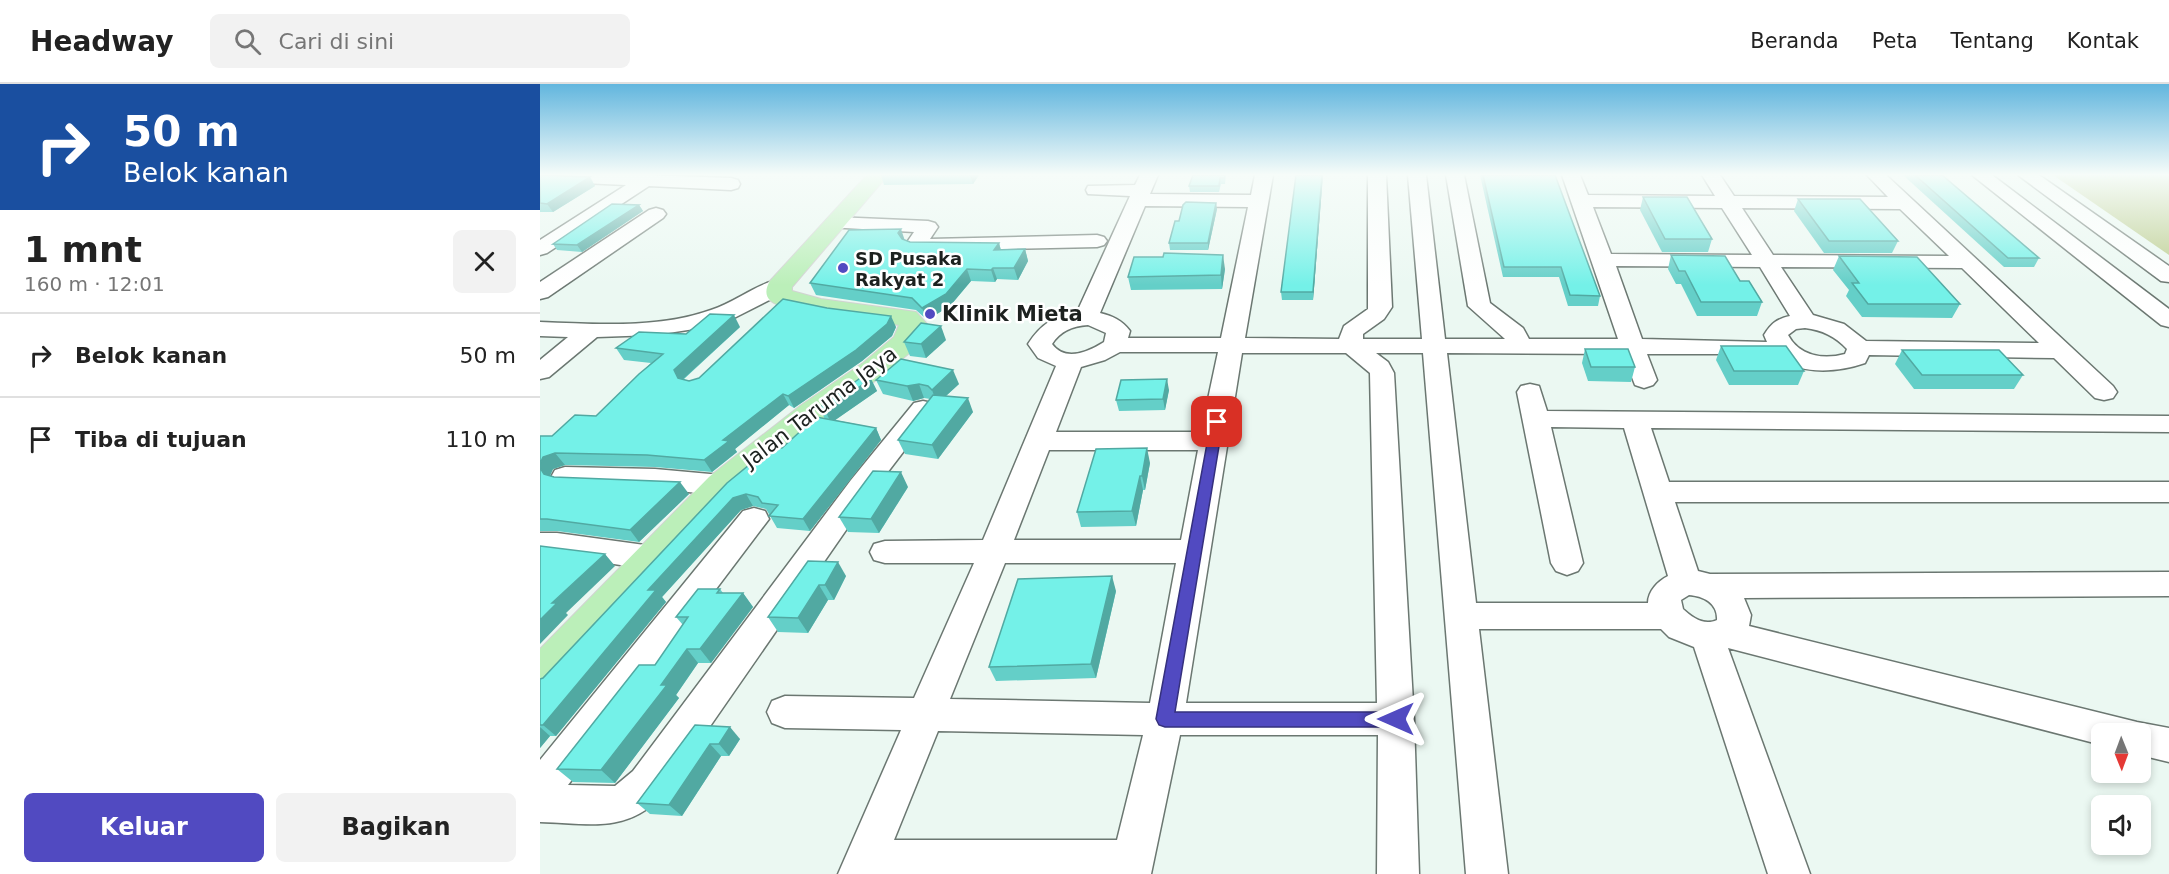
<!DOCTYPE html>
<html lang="id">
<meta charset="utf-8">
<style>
body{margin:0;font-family:"DejaVu Sans",sans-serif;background:#f2f2f2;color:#222;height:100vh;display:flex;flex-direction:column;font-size:22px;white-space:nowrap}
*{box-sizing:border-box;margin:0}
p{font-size:20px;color:#767676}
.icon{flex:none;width:33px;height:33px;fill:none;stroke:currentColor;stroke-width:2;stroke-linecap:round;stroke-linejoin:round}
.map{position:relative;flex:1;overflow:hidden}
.panel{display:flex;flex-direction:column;background:#fff;width:540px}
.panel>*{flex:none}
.banner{background:#1a4fa0;color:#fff;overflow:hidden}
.needle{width:39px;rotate:179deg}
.buttons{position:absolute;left:1551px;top:639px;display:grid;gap:12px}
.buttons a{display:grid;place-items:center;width:60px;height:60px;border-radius:9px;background:#fff;box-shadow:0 3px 9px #0003;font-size:30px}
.pin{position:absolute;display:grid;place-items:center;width:51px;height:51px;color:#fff;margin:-26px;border-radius:12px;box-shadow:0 3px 9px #0006}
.me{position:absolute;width:66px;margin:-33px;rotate:270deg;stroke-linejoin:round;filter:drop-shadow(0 0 4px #0008)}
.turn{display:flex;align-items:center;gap:21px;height:126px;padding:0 24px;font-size:27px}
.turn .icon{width:78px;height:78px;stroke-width:2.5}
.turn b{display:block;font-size:42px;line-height:51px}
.round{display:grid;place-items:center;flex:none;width:63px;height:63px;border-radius:9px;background:#f2f2f2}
.summary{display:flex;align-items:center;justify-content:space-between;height:102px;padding:0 24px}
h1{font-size:36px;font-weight:700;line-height:45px}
.action{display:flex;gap:12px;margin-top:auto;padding:12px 24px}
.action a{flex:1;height:69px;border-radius:9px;background:#514ac1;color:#fff;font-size:24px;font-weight:700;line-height:69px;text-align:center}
.action a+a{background:#f2f2f2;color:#222}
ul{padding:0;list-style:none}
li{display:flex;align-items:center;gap:18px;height:84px;padding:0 24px;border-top:2px solid #e0e0e0}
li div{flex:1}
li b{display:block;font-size:22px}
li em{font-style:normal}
header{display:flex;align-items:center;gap:36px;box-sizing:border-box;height:84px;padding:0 30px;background:#fff;border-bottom:2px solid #e0e0e0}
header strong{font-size:28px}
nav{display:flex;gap:33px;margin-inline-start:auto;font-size:21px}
.search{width:420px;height:54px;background:#f2f2f2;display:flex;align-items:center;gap:15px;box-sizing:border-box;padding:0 21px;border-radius:9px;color:#767676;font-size:22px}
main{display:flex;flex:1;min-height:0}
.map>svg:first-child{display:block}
.green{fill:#bccd8f}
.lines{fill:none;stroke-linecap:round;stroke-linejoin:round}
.minor-casing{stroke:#6b7771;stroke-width:3}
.major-casing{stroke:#d2d3d2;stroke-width:2}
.minor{fill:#fff;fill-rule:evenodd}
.major{fill:#bbefb9;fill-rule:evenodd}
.wall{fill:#64cfc8}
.shaded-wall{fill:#51a9a2}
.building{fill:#74f1e8;stroke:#51a9a2;stroke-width:1.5}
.route{fill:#514ac1;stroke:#35307d;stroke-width:1.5}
.poi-dot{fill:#514ac1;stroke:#fff;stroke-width:2}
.labels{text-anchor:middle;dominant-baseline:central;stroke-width:5;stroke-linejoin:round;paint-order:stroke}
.far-poi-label{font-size:18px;font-weight:bold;fill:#1c211f;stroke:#fff;text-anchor:start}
.poi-label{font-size:21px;font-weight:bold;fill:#1c211f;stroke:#fff;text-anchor:start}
.street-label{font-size:21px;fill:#1c211f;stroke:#fff}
</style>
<header>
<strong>Headway</strong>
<div class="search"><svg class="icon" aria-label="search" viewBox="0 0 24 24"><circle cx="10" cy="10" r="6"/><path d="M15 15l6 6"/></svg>Cari di sini</div>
<nav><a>Beranda</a><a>Peta</a><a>Tentang</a><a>Kontak</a></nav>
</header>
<main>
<section class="panel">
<div class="banner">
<div class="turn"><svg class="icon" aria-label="right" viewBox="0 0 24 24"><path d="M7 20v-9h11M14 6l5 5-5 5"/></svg><div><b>50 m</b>Belok kanan</div></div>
</div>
<div class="summary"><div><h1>1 mnt</h1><p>160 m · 12:01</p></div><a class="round"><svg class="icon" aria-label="close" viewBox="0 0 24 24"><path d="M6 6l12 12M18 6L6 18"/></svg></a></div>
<ul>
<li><svg class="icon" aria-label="right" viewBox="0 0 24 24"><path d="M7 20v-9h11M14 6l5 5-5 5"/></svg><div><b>Belok kanan</b></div><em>50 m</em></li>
<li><svg class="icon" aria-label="arrive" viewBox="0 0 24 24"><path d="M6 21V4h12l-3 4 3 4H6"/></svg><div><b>Tiba di tujuan</b></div><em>110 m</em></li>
</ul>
<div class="action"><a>Keluar</a><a>Bagikan</a></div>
</section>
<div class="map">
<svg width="1629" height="790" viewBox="0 0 1629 790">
<rect width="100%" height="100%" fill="#ebf8f2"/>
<path class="green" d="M1513 91H1629V171Z"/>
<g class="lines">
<defs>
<g id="minor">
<path d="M0 91H107L191 94 198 96 200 100 198 104 191 106 109 102 7 169 0 171V156L86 101 0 97Z"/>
<path d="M600 91H618L610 110 711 111 715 91H733L705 254 799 255 804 242 828 225V91H846L852 223 844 235 823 250V255H882L868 91H886L905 255H965L928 222 906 91H924L950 219 983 244 989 255H1078L1022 91H1040L1048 111 1175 112 1162 91H1180L1194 112 1348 113 1327 91H1346L1573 302 1577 308 1573 314 1564 316 1555 314 1514 274 1329 271 1325 279C1296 289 1251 293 1231 264L1228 268 1220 270H1107L1117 296 1113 301 1104 304 1095 301 1083 270 907 269 936 519H1108C1108 507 1118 497 1128 492L1084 344 1011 343 1043 479 1038 487 1027 491 1016 487 1011 479 977 308 981 302 990 300 999 302 1007 327 1629 332V348L1111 344 1129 398H1629V418H1135L1158 487 1170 490 1629 488V512L1204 514 1211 531 1209 542 1597 638 1629 644V678L1600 671V650H1562V661L1188 564 1270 790H1228L1154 563 1129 553 1121 545H939L968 790H926L883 269H836L848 278 854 289 874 635 879 790H837L838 651H640L611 790H298L361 646 245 644 232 639 227 628 232 617 245 612 374 614 434 479H345L334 476 330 468 334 460 345 457 443 456 516 282 498 274 488 260C501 240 514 232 537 228L590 112 548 110 546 106 548 102 595 101ZM605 122 708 123 681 254H588L590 247C582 236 572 232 560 229ZM1053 123 1182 124 1212 171 1071 170ZM1202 124 1360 125 1409 172 1233 171ZM1076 182 1220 183 1250 232C1237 235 1231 239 1224 251L1227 258 1102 255ZM1241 183 1422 184 1499 259 1326 257 1304 240 1273 231ZM548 241 566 249 564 258C548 268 525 278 512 260 520 247 533 242 548 241ZM1265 244C1282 246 1295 252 1307 265L1305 270C1283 276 1259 272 1248 251L1256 245ZM580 268H678L661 348H516L541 283 565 276ZM702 269H806L830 289 837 619H646ZM509 366H658L641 456H474ZM465 479H636L610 619 410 615ZM1149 511C1163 512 1178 519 1177 536 1164 542 1153 534 1143 525L1141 516ZM398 647 603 651 577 756H354Z"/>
<path d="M1432 91H1452L1629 225V243L1621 241Z"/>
<path d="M1478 91H1499L1629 182V198L1621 197Z"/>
<path d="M116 124 123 126 126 130 123 134 8 213 0 215V198L109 126Z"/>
<path d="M295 133 388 137 395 139 398 143 390 155 557 151 564 153 567 157 564 161 557 163 375 167 368 165 365 161 374 148 288 143 285 139 288 135Z"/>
<path d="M239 195 247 197 250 202 247 207 196 233 161 244 115 251 57 253 9 293 0 295V276L28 253 0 252V238C56 240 118 245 171 226 195 218 215 201 239 195Z"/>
<path d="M383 317 392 319 396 325 331 410 121 713C85 750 47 739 0 738V676L203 427 214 424 225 427 229 435 28 701 75 702 93 687 311 396 374 319Z"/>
<path d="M25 383 115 385 181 391 191 394 195 401 191 408 181 411 115 405 25 403 15 400 11 393 15 386Z"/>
<path d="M0 449H17L112 462 123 466 128 474 123 482 112 486 17 471H0Z"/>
</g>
<path id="major" d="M327 91H348L252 203V207L281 215 376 228 387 240 384 252 374 265 343 291 282 336 193 409 14 604 0 609V565L169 393 260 322 323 279 354 253 359 241C331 237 252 232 231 217 224 212 226 203 230 197Z"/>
</defs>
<use href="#minor" class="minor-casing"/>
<use href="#major" class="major-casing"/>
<use href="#minor" class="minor"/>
<use href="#major" class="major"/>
</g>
<g class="wall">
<path d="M0 91 50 93 55 102 13 128H0Z"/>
<path d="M341 91H439L433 100 344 101Z"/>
<path d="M686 91 685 100H681L679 108H650L649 102Z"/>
<path d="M783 91 773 216H742L741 208Z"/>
<path d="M940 91H1015L1060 212 1058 222H1028L1019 193H963Z"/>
<path d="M1363 91H1402L1499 174 1494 183H1464Z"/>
<path d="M1103 113 1172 155 1168 168H1122L1100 126Z"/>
<path d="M1258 115 1358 157 1352 169H1284L1254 127Z"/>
<path d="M99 121 103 127 42 168 17 166 13 160Z"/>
<path d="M677 125 668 166H630L629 159 639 137Z"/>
<path d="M365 156 370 158 459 159 461 166 485 165 488 177 478 196 457 195 455 198 431 197 410 222 387 236 376 226 276 211 270 199Z"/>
<path d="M1131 171 1200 197 1222 218 1217 232H1157L1141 200H1136L1128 185Z"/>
<path d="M1299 172 1420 220 1412 234 1322 233 1306 212 1309 206 1293 186Z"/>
<path d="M685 185 682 205 591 206 588 193Z"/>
<path d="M200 243 143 296 149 297 356 243 352 252 322 277 254 324 249 321 195 365 197 368 172 388 115 383 25 381 13 385 10 392 14 393 149 410 99 458 17 447H0V352H12L56 332 111 279 84 276 76 264 146 250Z"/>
<path d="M406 256 386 274 370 272 364 258Z"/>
<path d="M1181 262 1264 287 1258 301H1189L1176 276Z"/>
<path d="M1045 265 1095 283 1091 298 1048 297 1042 279Z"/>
<path d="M1362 266 1483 291 1474 305H1374L1355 280Z"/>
<path d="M331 295 337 307 295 336 336 344 341 356 270 447 237 444 226 425 213 422 201 426 122 513 126 518 16 652H10L0 664V595L3 594 242 364 285 335 279 324Z"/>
<path d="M336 296 419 300 406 312 433 328 398 375 365 370 358 356 390 315 384 314 373 317 343 310Z"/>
<path d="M629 306 625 326 579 327 576 316Z"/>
<path d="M610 379 605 406H603L596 442 541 443 537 428Z"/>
<path d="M368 403 339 449 308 448 299 433Z"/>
<path d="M268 477 306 492 294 516H288L268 549 238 548 228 533Z"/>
<path d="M180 505 183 509H203L213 523 171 579H158L136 611 139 614 75 699 33 698 17 685 115 581 143 541 136 533Z"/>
<path d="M576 507 556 594 456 597 449 583Z"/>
<path d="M155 641 200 655 189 672H181L142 732 110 730 97 719Z"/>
</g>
<g class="shaded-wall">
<path d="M430 91H439L433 100Z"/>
<path d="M782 91H783L773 216V208Z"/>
<path d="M50 93 55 102 13 128 7 120Z"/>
<path d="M676 119 677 125 668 166V159Z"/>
<path d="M99 121 103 127 42 168 37 161Z"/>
<path d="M361 145 365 157 363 161 358 149Z"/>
<path d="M459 159 462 171 454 166Z"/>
<path d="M485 165 488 177 478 196 474 184Z"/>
<path d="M683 171 685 185 682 205 681 191Z"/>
<path d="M453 184 457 195 455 198 451 186Z"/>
<path d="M427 185 431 197 410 222 387 236 382 224Z"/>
<path d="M194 231 200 243 141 297 138 294 134 286Z"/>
<path d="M351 232 356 243 352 252 322 277 254 324 248 312Z"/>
<path d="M401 242 406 256 386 274 381 260Z"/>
<path d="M413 286 419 300 397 320 392 306Z"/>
<path d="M331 295 337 307 291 339 285 326Z"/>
<path d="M627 295 629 306 625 326 623 315Z"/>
<path d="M379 300 384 314 373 317 367 302Z"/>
<path d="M243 310 249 321 195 365 197 368 172 388 164 376 183 356Z"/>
<path d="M428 314 433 328 398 375 392 361Z"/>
<path d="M336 344 341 356 270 447 263 435Z"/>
<path d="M607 364 610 379 605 406 602 392Z"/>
<path d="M15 369 25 381 13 385 9 394 4 390 0 384V380L3 373Z"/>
<path d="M361 388 368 403 339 449 331 435Z"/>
<path d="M600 392 603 406 596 442 592 427Z"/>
<path d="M140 398 149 410 99 458 90 446Z"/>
<path d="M206 410 213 422 201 426 122 513 126 518 16 652 3 641 108 506 193 414Z"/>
<path d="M65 470 75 482 26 529 28 531 0 560V536L12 519Z"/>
<path d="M298 478 306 492 294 516 285 501Z"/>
<path d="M572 492 576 507 556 594 551 580Z"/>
<path d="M279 501 288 516 268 549 258 534Z"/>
<path d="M203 509 213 523 171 579 160 565Z"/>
<path d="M147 565 158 579 136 611 139 614 75 699 61 686Z"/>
<path d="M0 643 10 652 0 664Z"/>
<path d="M190 643 200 655 189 672 179 660Z"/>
<path d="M170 660 181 672 142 732 129 721Z"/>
</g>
<g class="building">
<path d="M0 91 50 93 7 120 0 119Z"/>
<path d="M653 91H685L684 94H680L679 102H649Z"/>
<path d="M756 91H782L773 208H741Z"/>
<path d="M943 91H1015L1060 212 1030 211 1021 183H964Z"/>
<path d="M1375 91H1402L1499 174H1468Z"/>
<path d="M1103 113H1147L1172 155H1125Z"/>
<path d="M1258 115H1320L1358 157H1289Z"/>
<path d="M646 118 676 119 668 159H629L635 137H639L643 121Z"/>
<path d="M72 120 99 121 37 161 13 160Z"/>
<path d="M361 145 358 149 362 155 370 158 459 159 454 166 485 165 474 184H453L451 186 427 185 406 210 382 224 372 214 270 199 309 146Z"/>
<path d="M624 169 683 171 681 191 588 193 594 173H623Z"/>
<path d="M1131 171 1185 172 1200 197H1209L1222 218H1161L1145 187H1139Z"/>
<path d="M1299 172 1377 173 1420 220H1328L1312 199H1319Z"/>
<path d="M243 215 287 224 351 232 347 240 316 266 248 312 243 310 183 356 189 357 164 376 107 371 15 369 3 373 0 380V352H12L35 331 56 332 99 290 123 270 76 264 99 248 146 250 170 230 194 231 134 286 138 294 149 297 159 294Z"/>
<path d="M381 239 401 242 381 260 364 258Z"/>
<path d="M1181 262H1246L1264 287H1194Z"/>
<path d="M1045 265H1088L1095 283H1051Z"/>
<path d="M1362 266H1459L1483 291H1382Z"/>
<path d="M361 275 413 286 392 306 388 302 379 300 367 302 336 296Z"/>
<path d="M323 292 331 295 285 326 279 324Z"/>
<path d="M627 295 623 315 576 316 581 296Z"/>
<path d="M393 311 428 314 392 361 358 356Z"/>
<path d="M276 333 336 344 263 435 229 432 238 421 222 419 218 413 206 410 193 414 108 506H116L3 641H0V595L3 594 187 399 231 363 242 364Z"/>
<path d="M607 364 602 392H600L592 427 537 428 556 365Z"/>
<path d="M0 384 4 390 14 393 140 398 90 446 7 435H0Z"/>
<path d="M333 387 361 388 331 435 299 433Z"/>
<path d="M0 462 65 470 12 519H17L0 536Z"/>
<path d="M268 477 298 478 285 501H279L258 534 228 533Z"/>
<path d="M572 492 551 580 449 583 478 495Z"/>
<path d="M158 505H180L177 509H203L160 565H147L121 601H127L61 686 17 685 99 581H115L148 533H136Z"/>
<path d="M155 641 190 643 179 660H170L129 721 97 719Z"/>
</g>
<linearGradient id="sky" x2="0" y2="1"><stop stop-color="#62b6de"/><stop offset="0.45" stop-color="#f6fcf9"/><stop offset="1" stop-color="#f6fcf9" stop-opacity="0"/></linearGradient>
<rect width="1629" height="201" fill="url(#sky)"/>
<path class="route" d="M677 334 683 338 635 628H856L863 630 865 635 863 641 856 643H625L619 641 616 635 671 338Z"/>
<g class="poi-dot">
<circle cx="303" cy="184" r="6"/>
<circle cx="390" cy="230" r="6"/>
</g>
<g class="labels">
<g class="far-poi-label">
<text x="315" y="174">SD Pusaka<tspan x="315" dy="21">Rakyat 2</tspan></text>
</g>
<g class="poi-label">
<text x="402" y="230">Klinik Mieta</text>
</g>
<g class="street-label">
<text transform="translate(280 323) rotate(-37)">Jalan Taruma Jaya</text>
</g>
</g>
</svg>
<div class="buttons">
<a><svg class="needle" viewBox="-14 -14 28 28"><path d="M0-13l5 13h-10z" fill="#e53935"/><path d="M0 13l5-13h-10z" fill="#767676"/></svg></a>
<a><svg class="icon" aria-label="sound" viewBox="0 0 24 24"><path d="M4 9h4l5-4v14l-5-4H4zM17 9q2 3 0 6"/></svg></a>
</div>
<div class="pin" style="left:677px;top:338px;background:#d93025"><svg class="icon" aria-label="arrive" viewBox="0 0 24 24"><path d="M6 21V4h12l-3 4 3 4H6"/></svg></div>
<svg class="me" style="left:856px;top:635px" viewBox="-20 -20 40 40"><path d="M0-17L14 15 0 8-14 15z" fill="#514ac1" stroke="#fff" stroke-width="4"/></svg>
</div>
</main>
